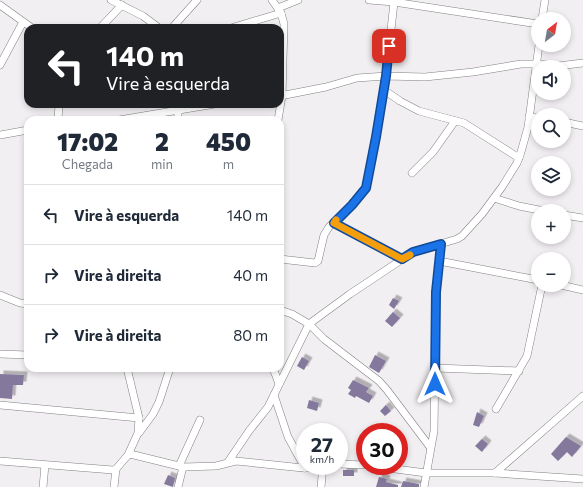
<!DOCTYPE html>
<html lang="pt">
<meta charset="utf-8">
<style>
body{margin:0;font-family:Commissioner,sans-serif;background:#f2f2f3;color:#1f2937;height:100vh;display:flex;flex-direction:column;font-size:15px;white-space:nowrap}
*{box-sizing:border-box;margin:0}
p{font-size:13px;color:#747a83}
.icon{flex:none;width:22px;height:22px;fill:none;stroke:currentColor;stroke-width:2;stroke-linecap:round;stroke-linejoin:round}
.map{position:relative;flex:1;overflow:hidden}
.panel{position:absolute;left:24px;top:116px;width:260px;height:256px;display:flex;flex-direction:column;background:#fff;border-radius:12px;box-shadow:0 2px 6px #0003}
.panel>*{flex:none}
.hud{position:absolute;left:24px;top:24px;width:260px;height:84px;border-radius:12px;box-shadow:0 2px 6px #0003;background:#202124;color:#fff;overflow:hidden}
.needle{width:26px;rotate:31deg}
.controls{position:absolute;left:531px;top:12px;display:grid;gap:8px}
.controls a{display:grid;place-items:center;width:40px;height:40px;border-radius:50%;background:#fff;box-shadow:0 2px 6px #0003;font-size:20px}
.speed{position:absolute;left:296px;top:423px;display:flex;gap:8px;font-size:20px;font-weight:700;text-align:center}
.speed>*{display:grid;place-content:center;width:52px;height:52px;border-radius:50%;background:#fff;box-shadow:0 2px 6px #0003;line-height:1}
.speed small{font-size:10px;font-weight:400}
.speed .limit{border:6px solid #d22;background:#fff;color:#111}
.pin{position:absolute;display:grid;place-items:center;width:34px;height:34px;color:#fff;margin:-17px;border-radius:8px;box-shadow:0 2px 6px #0006}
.me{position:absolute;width:44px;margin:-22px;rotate:0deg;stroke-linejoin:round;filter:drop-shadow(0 0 3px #0008)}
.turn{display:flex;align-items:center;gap:14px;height:84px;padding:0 16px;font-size:18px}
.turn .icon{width:52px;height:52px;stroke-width:2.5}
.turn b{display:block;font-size:28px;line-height:34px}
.eta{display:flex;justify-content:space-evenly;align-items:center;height:68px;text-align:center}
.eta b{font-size:24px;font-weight:800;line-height:28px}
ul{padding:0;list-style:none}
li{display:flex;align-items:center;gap:12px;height:60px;padding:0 16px;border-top:1px solid #e0e1e3}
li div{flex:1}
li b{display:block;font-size:15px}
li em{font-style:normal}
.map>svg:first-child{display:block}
.building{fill:#84799d;filter:url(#shadow)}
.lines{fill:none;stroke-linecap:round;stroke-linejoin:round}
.street-casing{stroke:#828083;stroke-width:8}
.street{stroke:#fff;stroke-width:7}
.route-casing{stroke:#114b97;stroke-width:10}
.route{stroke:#1a73e8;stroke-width:7}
.slow{stroke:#f59e0b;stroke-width:7}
</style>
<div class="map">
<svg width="583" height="487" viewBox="0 0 583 487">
<defs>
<filter id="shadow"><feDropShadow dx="3.5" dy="-3.5" stdDeviation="0" flood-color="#0004"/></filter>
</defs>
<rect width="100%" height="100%" fill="#f2eff2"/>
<g class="building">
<path d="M393 298 399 301 394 309 389 305Z"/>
<path d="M393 312 400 318 392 327 385 321Z"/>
<path d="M375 355 386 361 379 373 369 367Z"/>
<path d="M302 357 309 361 304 370 297 366Z"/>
<path d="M0 374 24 375 23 385H13L12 399 0 398Z"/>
<path d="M353 380 369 388 366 392 373 396 369 403 356 396 355 398 348 394 351 390 348 388Z"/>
<path d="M309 400 319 403 317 411 307 408Z"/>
<path d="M386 405 391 411 385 416 380 411Z"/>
<path d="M477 412 484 416 479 427 473 425Z"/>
<path d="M566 437 581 446 572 457 567 452 558 461 551 454Z"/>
<path d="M482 439 488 444 482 452 475 446Z"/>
<rect x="343" y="470" width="11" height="6"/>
<path d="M168 475 175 478 173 487 164 484Z"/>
<path d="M379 477 387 479 386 482 398 485V487H376Z"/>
<path d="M403 481 419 484V487H401Z"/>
</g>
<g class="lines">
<defs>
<g id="street">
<path d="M111 0 143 16 159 28"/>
<path d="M272 0 281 13 284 24 282 96 278 120"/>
<path d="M369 0 394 2 538 24"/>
<path d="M0 5 32 28"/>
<path d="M278 8 298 0"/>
<path d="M542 19 545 0"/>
<path d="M100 28 122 5"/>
<path d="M172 28 197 0"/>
<path d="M231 28 281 13"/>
<path d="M0 65 23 22"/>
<path d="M384 90 400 101 419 111 464 123 519 158"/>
<path d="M280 96 326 87 357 78 386 76 425 77 473 72 521 64H537L558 66 583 63"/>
<path d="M529 117 538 118"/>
<path d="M58 120 59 104"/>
<path d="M119 120 215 104"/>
<path d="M178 120V110"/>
<path d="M564 122 583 126"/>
<path d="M0 135 28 130"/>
<path d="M412 173 433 152 455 121"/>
<path d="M494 198 519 206 544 211"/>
<path d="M564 215 583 218"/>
<path d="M334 223 402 259"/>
<path d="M280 259 315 263 318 261 324 235 329 227 352 205 366 188 368 180 386 76 394 2"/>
<path d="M439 261 538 280"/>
<path d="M561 285 583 290"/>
<path d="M0 295 20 303 28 304"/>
<path d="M280 310 292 314 309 324 324 339 379 381 387 390 430 447"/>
<path d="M0 354 28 355"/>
<path d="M127 368 139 418 138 433 128 455"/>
<path d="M273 368 279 384"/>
<path d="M435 368 519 371"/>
<path d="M274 395 288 437 305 468"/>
<path d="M0 405 139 418"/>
<path d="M496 409 527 356 542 285"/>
<path d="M139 433 153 414 159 402 170 368"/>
<path d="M0 461 113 470 116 469 128 455 130 454 183 467 216 466 236 461 303 468H312L319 466"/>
<path d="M228 462 249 431 268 407 309 324 350 294 413 252 457 239 462 236 482 214 502 187 517 163 521 152 528 127 539 45"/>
<path d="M339 464 365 465"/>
<path d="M179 466 200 420"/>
<path d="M373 466 426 473H495L583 479"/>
<path d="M495 473 583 396"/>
<path d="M43 487 45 465"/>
<path d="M114 487 116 469"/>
<path d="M178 487 183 467"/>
<path d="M321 487 323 466"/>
<path d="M424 487 434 431 436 292 441 244"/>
</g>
</defs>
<use href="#street" class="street-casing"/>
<use href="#street" class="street"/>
</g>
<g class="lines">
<defs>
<path id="route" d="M389 46 386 76 376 137 366 188 352 205 334 223 402 259 413 252 441 244 436 292 435 384"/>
</defs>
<use href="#route" class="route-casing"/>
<use href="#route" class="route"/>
<path class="slow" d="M336 220 334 223 402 259 410 255"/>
</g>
</svg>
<div class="controls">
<a><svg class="needle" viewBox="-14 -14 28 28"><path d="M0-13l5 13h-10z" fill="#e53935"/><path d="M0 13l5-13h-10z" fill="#747a83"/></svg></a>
<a><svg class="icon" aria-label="sound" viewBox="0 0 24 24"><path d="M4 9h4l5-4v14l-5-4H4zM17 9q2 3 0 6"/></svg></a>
<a><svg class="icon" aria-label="search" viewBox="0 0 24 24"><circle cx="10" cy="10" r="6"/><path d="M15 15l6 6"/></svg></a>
<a><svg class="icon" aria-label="layers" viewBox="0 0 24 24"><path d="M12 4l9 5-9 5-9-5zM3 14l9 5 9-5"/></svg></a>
<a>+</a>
<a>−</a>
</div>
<div class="speed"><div>27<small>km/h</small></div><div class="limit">30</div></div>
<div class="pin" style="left:389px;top:46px;background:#d93025"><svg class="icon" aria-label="arrive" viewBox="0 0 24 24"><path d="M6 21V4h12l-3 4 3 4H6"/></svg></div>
<svg class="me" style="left:435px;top:384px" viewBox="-20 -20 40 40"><path d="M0-17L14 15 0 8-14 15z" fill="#1a73e8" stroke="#fff" stroke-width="4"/></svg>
<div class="hud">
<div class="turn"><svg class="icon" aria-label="left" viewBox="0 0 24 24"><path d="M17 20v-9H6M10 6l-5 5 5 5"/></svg><div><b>140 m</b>Vire à esquerda</div></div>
</div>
<section class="panel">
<div class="eta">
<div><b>17:02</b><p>Chegada</p></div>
<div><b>2</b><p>min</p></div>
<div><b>450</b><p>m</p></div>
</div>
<ul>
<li><svg class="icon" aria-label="left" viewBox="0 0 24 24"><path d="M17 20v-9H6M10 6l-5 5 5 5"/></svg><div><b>Vire à esquerda</b></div><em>140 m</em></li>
<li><svg class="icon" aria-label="right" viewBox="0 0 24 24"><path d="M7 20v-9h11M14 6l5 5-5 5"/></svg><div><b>Vire à direita</b></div><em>40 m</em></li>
<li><svg class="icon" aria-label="right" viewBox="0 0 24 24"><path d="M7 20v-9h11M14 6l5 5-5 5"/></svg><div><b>Vire à direita</b></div><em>80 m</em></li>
</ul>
</section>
</div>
